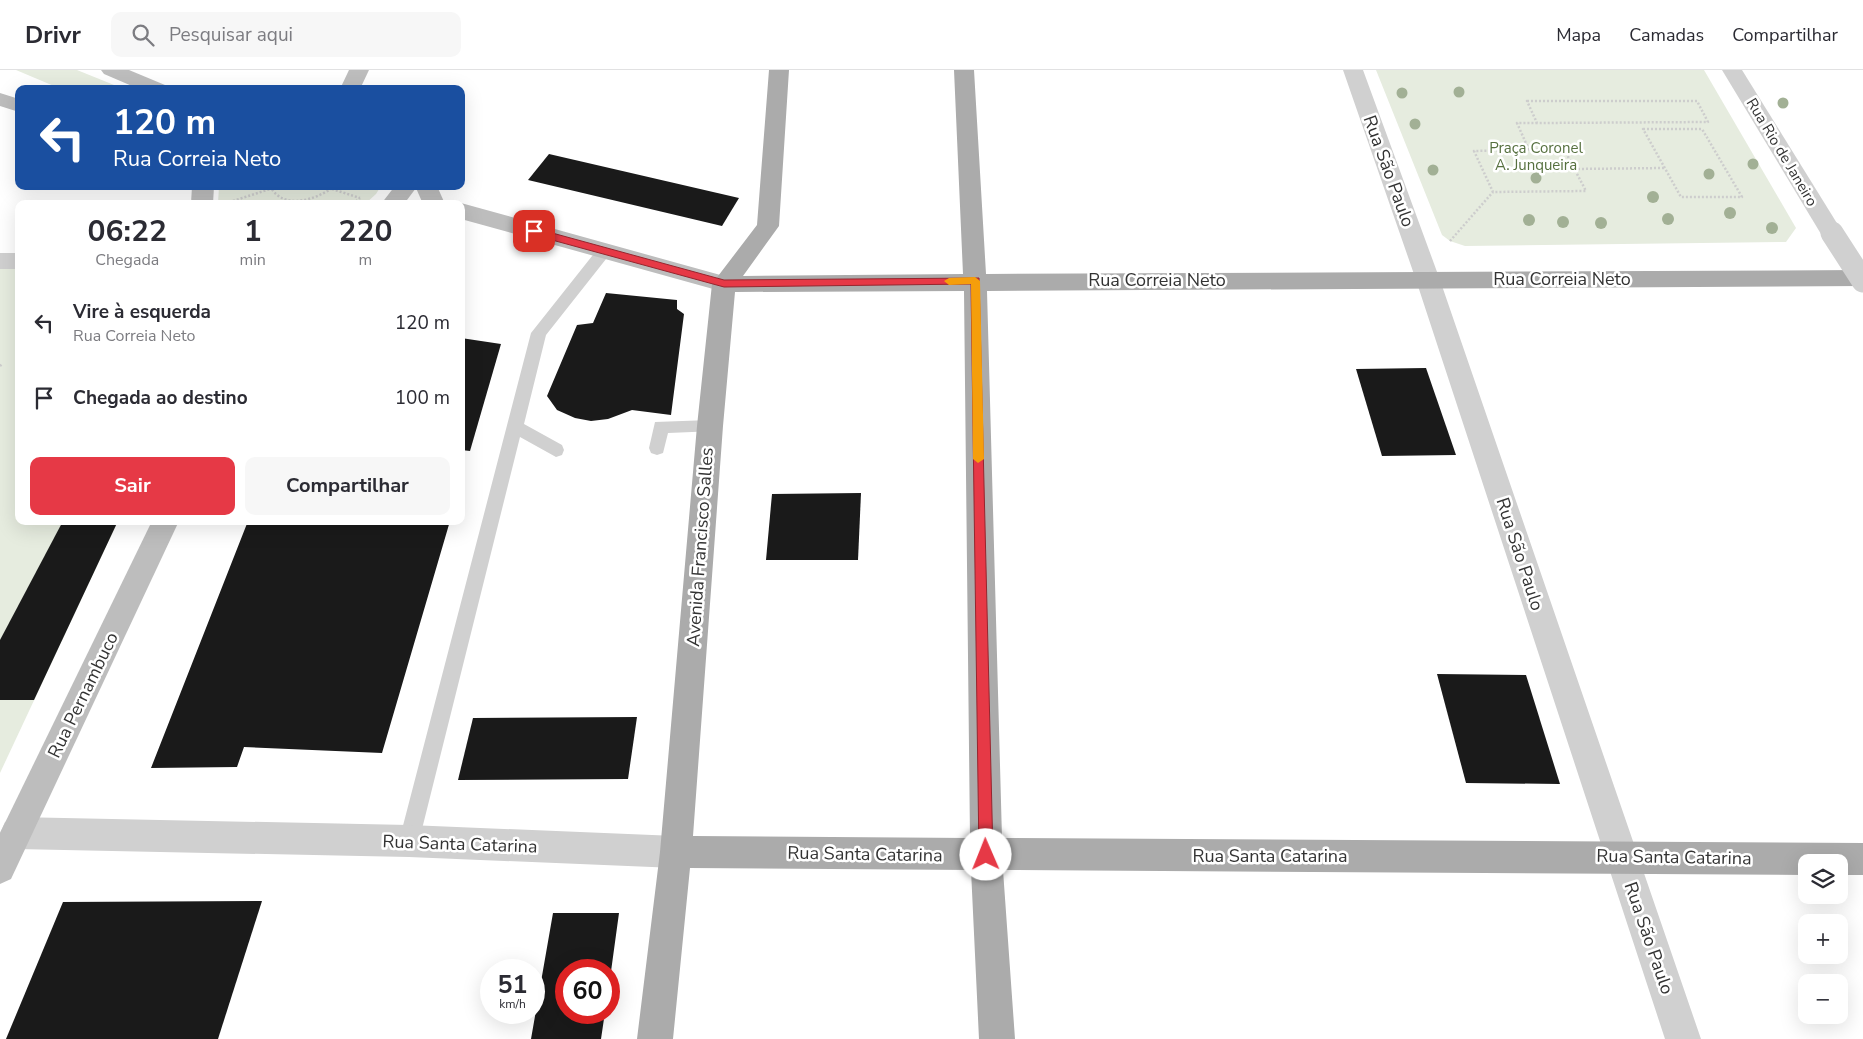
<!DOCTYPE html>
<html lang="pt">
<meta charset="utf-8">
<style>
body{margin:0;font-family:"Nunito Sans",sans-serif;background:#f7f7f7;color:#2b2b33;height:100vh;display:flex;flex-direction:column;font-size:19px;white-space:nowrap}
*{box-sizing:border-box;margin:0}
p{font-size:16px;color:#7c7c81}
.icon{flex:none;width:28px;height:28px;fill:none;stroke:currentColor;stroke-width:2;stroke-linecap:round;stroke-linejoin:round}
.map{position:relative;flex:1;overflow:hidden}
.drawer{position:absolute;left:15px;top:130px;width:450px;height:325px;display:flex;flex-direction:column;background:#fff;border-radius:10px;box-shadow:0 5px 20px #0002}
.drawer>*{flex:none}
.banner{position:absolute;left:15px;top:15px;width:450px;height:105px;border-radius:10px;box-shadow:0 5px 20px #0002;background:#1a4fa0;color:#fff;overflow:hidden}
.controls{position:absolute;left:1798px;top:784px;display:grid;gap:10px}
.controls a{display:grid;place-items:center;width:50px;height:50px;border-radius:10px;background:#fff;box-shadow:0 5px 20px #0002;font-size:25px}
.speed{position:absolute;left:480px;top:889px;display:flex;gap:10px;font-size:25px;font-weight:700;text-align:center}
.speed>*{display:grid;place-content:center;width:65px;height:65px;border-radius:50%;background:#fff;box-shadow:0 5px 20px #0002;line-height:1}
.speed small{font-size:12px;font-weight:400}
.speed .limit{border:8px solid #d22;background:#fff;color:#111}
.pin{position:absolute;display:grid;place-items:center;width:42px;height:42px;color:#fff;margin:-21px;border-radius:10px;box-shadow:0 2px 8px #0006}
.me{position:absolute;width:55px;margin:-28px;rotate:359deg;stroke-linejoin:round;filter:drop-shadow(0 0 4px #0008)}
.turn{display:flex;align-items:center;gap:18px;height:105px;padding:0 15px;font-size:22px}
.turn .icon{width:65px;height:65px;stroke-width:2.5}
.turn b{display:block;font-size:35px;line-height:42px}
.eta{display:flex;justify-content:space-evenly;align-items:center;height:85px;text-align:center}
.eta b{font-size:30px;font-weight:700;line-height:35px}
.primary-button{display:flex;gap:10px;margin-top:auto;padding:10px 15px}
.primary-button a{flex:1;height:58px;border-radius:10px;background:#e63946;color:#fff;font-size:20px;font-weight:700;line-height:58px;text-align:center}
.primary-button a+a{background:#f7f7f7;color:#2b2b33}
ul{padding:0;list-style:none}
li{display:flex;align-items:center;gap:15px;height:75px;padding:0 15px}
li div{flex:1}
li b{display:block;font-size:19px}
li em{font-style:normal}
header{display:flex;align-items:center;gap:30px;box-sizing:border-box;height:70px;padding:0 25px;background:#fff;border-bottom:1px solid #e1e1e2}
header strong{font-size:24px}
nav{display:flex;gap:28px;margin-inline-start:auto;font-size:18px}
.search{width:350px;height:45px;background:#f7f7f7;display:flex;align-items:center;gap:12px;box-sizing:border-box;padding:0 18px;border-radius:10px;color:#7c7c81;font-size:19px}
.map>svg:first-child{display:block}
.green{fill:#e6ecdf}
.building{fill:#1a1a1a}
.lines{fill:none;stroke-linecap:round;stroke-linejoin:round}
.path{stroke:#cdcdcd;stroke-width:2.5;stroke-dasharray:2 2;stroke-linecap:butt}
.lane{fill:#d0d0d0;fill-rule:evenodd}
.street{fill:#d0d0d0;fill-rule:evenodd}
.secondary{fill:#bdbdbd;fill-rule:evenodd}
.primary{fill:#ababab;fill-rule:evenodd}
.street-bridge{stroke:#d0d0d0;stroke-width:23}
.tree{fill:#a2b095}
.route{fill:#e63946;stroke:#96252e}
.slow{fill:#f59e0b}
.labels{text-anchor:middle;dominant-baseline:central;stroke-width:5;stroke-linejoin:round;paint-order:stroke}
.far-park-label{font-size:15px;fill:#56703f;stroke:#fff}
.far-street-label{font-size:15px;fill:#333;stroke:#fff}
.street-label{font-size:18px;fill:#333;stroke:#fff}
</style>
<header>
<strong>Drivr</strong>
<div class="search"><svg class="icon" aria-label="search" viewBox="0 0 24 24"><circle cx="10" cy="10" r="6"/><path d="M15 15l6 6"/></svg>Pesquisar aqui</div>
<nav><a>Mapa</a><a>Camadas</a><a>Compartilhar</a></nav>
</header>
<div class="map">
<svg width="1863" height="969" viewBox="0 0 1863 969">
<rect width="100%" height="100%" fill="#fff"/>
<g class="green">
<path d="M16 0H77L124 19H61Z"/>
<path d="M1376 0H1704L1796 158 1786 172 1465 176 1450 171 1442 165Z"/>
<path d="M219 116H381L376 124 365 134H218Z"/>
<path d="M0 199H19V451H118L0 703Z"/>
</g>
<g class="building">
<path d="M549 84 739 128 722 156 528 110Z"/>
<path d="M606 223 677 230V239L684 244 671 345 632 340 608 349 591 351 575 348 557 340 547 326 577 255 593 253Z"/>
<path d="M461 268 501 274 470 381 461 380Z"/>
<path d="M1426 298 1456 385 1382 386 1356 299Z"/>
<path d="M861 423 858 490H766L772 424Z"/>
<path d="M63 451H118L34 630H0V570Z"/>
<path d="M248 451H450L382 683 244 677 237 697 151 698Z"/>
<path d="M1437 604 1526 605 1560 714 1466 713Z"/>
<path d="M637 647 628 709 458 710 473 648Z"/>
<path d="M262 831 218 969H6L63 832Z"/>
<path d="M553 843H619L609 916V900H566V942H605L601 969H531Z"/>
</g>
<g class="lines">
<g class="path">
<path d="M1527 31H1697L1708 52 1537 53Z"/>
<path d="M1643 59H1702L1742 127H1681Z"/>
<path d="M1564 79 1586 121 1493 122 1474 81Z"/>
<path d="M1529 80 1517 53H1537"/>
<path d="M1574 99 1665 98"/>
<path d="M270 116C283 141 316 130 335 116"/>
<path d="M332 119 360 128"/>
<path d="M233 131 270 119"/>
<path d="M353 134 360 128"/>
<path d="M1450 171 1493 122"/>
<path d="M0 296 2 294"/>
</g>
<g class="lane">
<path d="M605 175 610 176 612 180 610 184 546 265 524 354 562 375 564 380 562 385 556 387 520 367 419 771 416 778 409 781 402 778 399 771 531 263 600 176Z"/>
<path d="M710 350 716 351 718 356 716 361 668 363 663 383 657 385 651 383 649 378 655 352Z"/>
</g>
<g class="street">
<path d="M1343 0H1363L1440 210 1701 969H1665L1416 210Z"/>
<path d="M1722 0H1742L1843 163 1840 169 1832 171 1824 169Z"/>
<rect x="0" y="183" width="19" height="16"/>
<path d="M16 747 409 755 676 766 687 771 692 782 687 793 676 798 409 787 16 779 5 774 0 763 5 752Z"/>
</g>
<g class="secondary">
<path d="M101 0H129L165 15 168 19H139L104 4Z"/>
<path d="M349 0H369L360 19H340Z"/>
<path d="M0 23 19 29V42L0 36Z"/>
<path d="M192 116H214L213 134H191Z"/>
<path d="M395 116H437L445 134H423L416 118 404 134H381Z"/>
<path d="M461 133 724 206 732 208 736 214 732 220 724 222 461 149Z"/>
<path d="M152 451H179L11 809 0 814V763Z"/>
</g>
<path class="primary" d="M769 0H789L779 156 743 206 963 204 954 0H974L986 204 1863 200V216L987 221 1002 768 1863 773V805H1839V792H1806V805L1003 800 1015 969H979L971 800 690 798 673 969H637L660 782 697 356 712 214 757 155ZM964 221 970 768 693 766 723 356 735 222Z"/>
<path class="street-bridge" d="M1832 163 1863 211"/>
</g>
<g class="tree">
<circle cx="1459" cy="22" r="5.5"/>
<circle cx="1402" cy="23" r="5.5"/>
<circle cx="1783" cy="33" r="5.5"/>
<circle cx="1415" cy="54" r="5.5"/>
<circle cx="1753" cy="94" r="5.5"/>
<circle cx="1433" cy="100" r="5.5"/>
<circle cx="1709" cy="104" r="5.5"/>
<circle cx="1536" cy="108" r="5.5"/>
<circle cx="1653" cy="127" r="6"/>
<circle cx="1730" cy="143" r="6"/>
<circle cx="1668" cy="149" r="6"/>
<circle cx="1529" cy="150" r="6"/>
<circle cx="1563" cy="152" r="6"/>
<circle cx="1601" cy="153" r="6"/>
<circle cx="1772" cy="158" r="6"/>
</g>
<path class="route" d="M534 158 724 210 979 208 993 785 991 790 986 792 981 790 979 785 971 214 724 217 530 164V159Z"/>
<path class="slow" d="M975 207 980 211 984 389 978 393 973 389 971 214 949 215 944 211 949 208Z"/>
<g class="labels">
<g class="far-park-label">
<text x="1536" y="78">Praça Coronel<tspan x="1536" dy="17">A. Junqueira</tspan></text>
</g>
<g class="far-street-label">
<text transform="translate(1782 82) rotate(59)">Rua Rio de Janeiro</text>
</g>
<g class="street-label">
<text transform="translate(1389 101) rotate(70)">Rua São Paulo</text>
<text x="1562" y="209">Rua Correia Neto</text>
<text x="1157" y="210">Rua Correia Neto</text>
<text transform="translate(700 477) rotate(-86)">Avenida Francisco Salles</text>
<text transform="translate(1520 484) rotate(72)">Rua São Paulo</text>
<text transform="translate(83 625) rotate(-64)">Rua Pernambuco</text>
<text transform="translate(460 774) rotate(2)">Rua Santa Catarina</text>
<text transform="translate(865 784) rotate(1)">Rua Santa Catarina</text>
<text x="1270" y="786">Rua Santa Catarina</text>
<text transform="translate(1674 787) rotate(1)">Rua Santa Catarina</text>
<text transform="translate(1649 868) rotate(71)">Rua São Paulo</text>
</g>
</g>
</svg>
<div class="controls">
<a><svg class="icon" aria-label="layers" viewBox="0 0 24 24"><path d="M12 4l9 5-9 5-9-5zM3 14l9 5 9-5"/></svg></a>
<a>+</a>
<a>−</a>
</div>
<div class="speed"><div>51<small>km/h</small></div><div class="limit">60</div></div>
<div class="pin" style="left:534px;top:161px;background:#d93025"><svg class="icon" aria-label="arrive" viewBox="0 0 24 24"><path d="M6 21V4h12l-3 4 3 4H6"/></svg></div>
<svg class="me" style="left:986px;top:785px" viewBox="-20 -20 40 40"><circle r="19" fill="#fff"/><path d="M0-13L10 11 0 6-10 11z" fill="#e63946"/></svg>
<div class="banner">
<div class="turn"><svg class="icon" aria-label="left" viewBox="0 0 24 24"><path d="M17 20v-9H6M10 6l-5 5 5 5"/></svg><div><b>120 m</b>Rua Correia Neto</div></div>
</div>
<section class="drawer">
<div class="eta">
<div><b>06:22</b><p>Chegada</p></div>
<div><b>1</b><p>min</p></div>
<div><b>220</b><p>m</p></div>
</div>
<ul>
<li><svg class="icon" aria-label="left" viewBox="0 0 24 24"><path d="M17 20v-9H6M10 6l-5 5 5 5"/></svg><div><b>Vire à esquerda</b><p>Rua Correia Neto</p></div><em>120 m</em></li>
<li><svg class="icon" aria-label="arrive" viewBox="0 0 24 24"><path d="M6 21V4h12l-3 4 3 4H6"/></svg><div><b>Chegada ao destino</b></div><em>100 m</em></li>
</ul>
<div class="primary-button"><a>Sair</a><a>Compartilhar</a></div>
</section>
</div>
